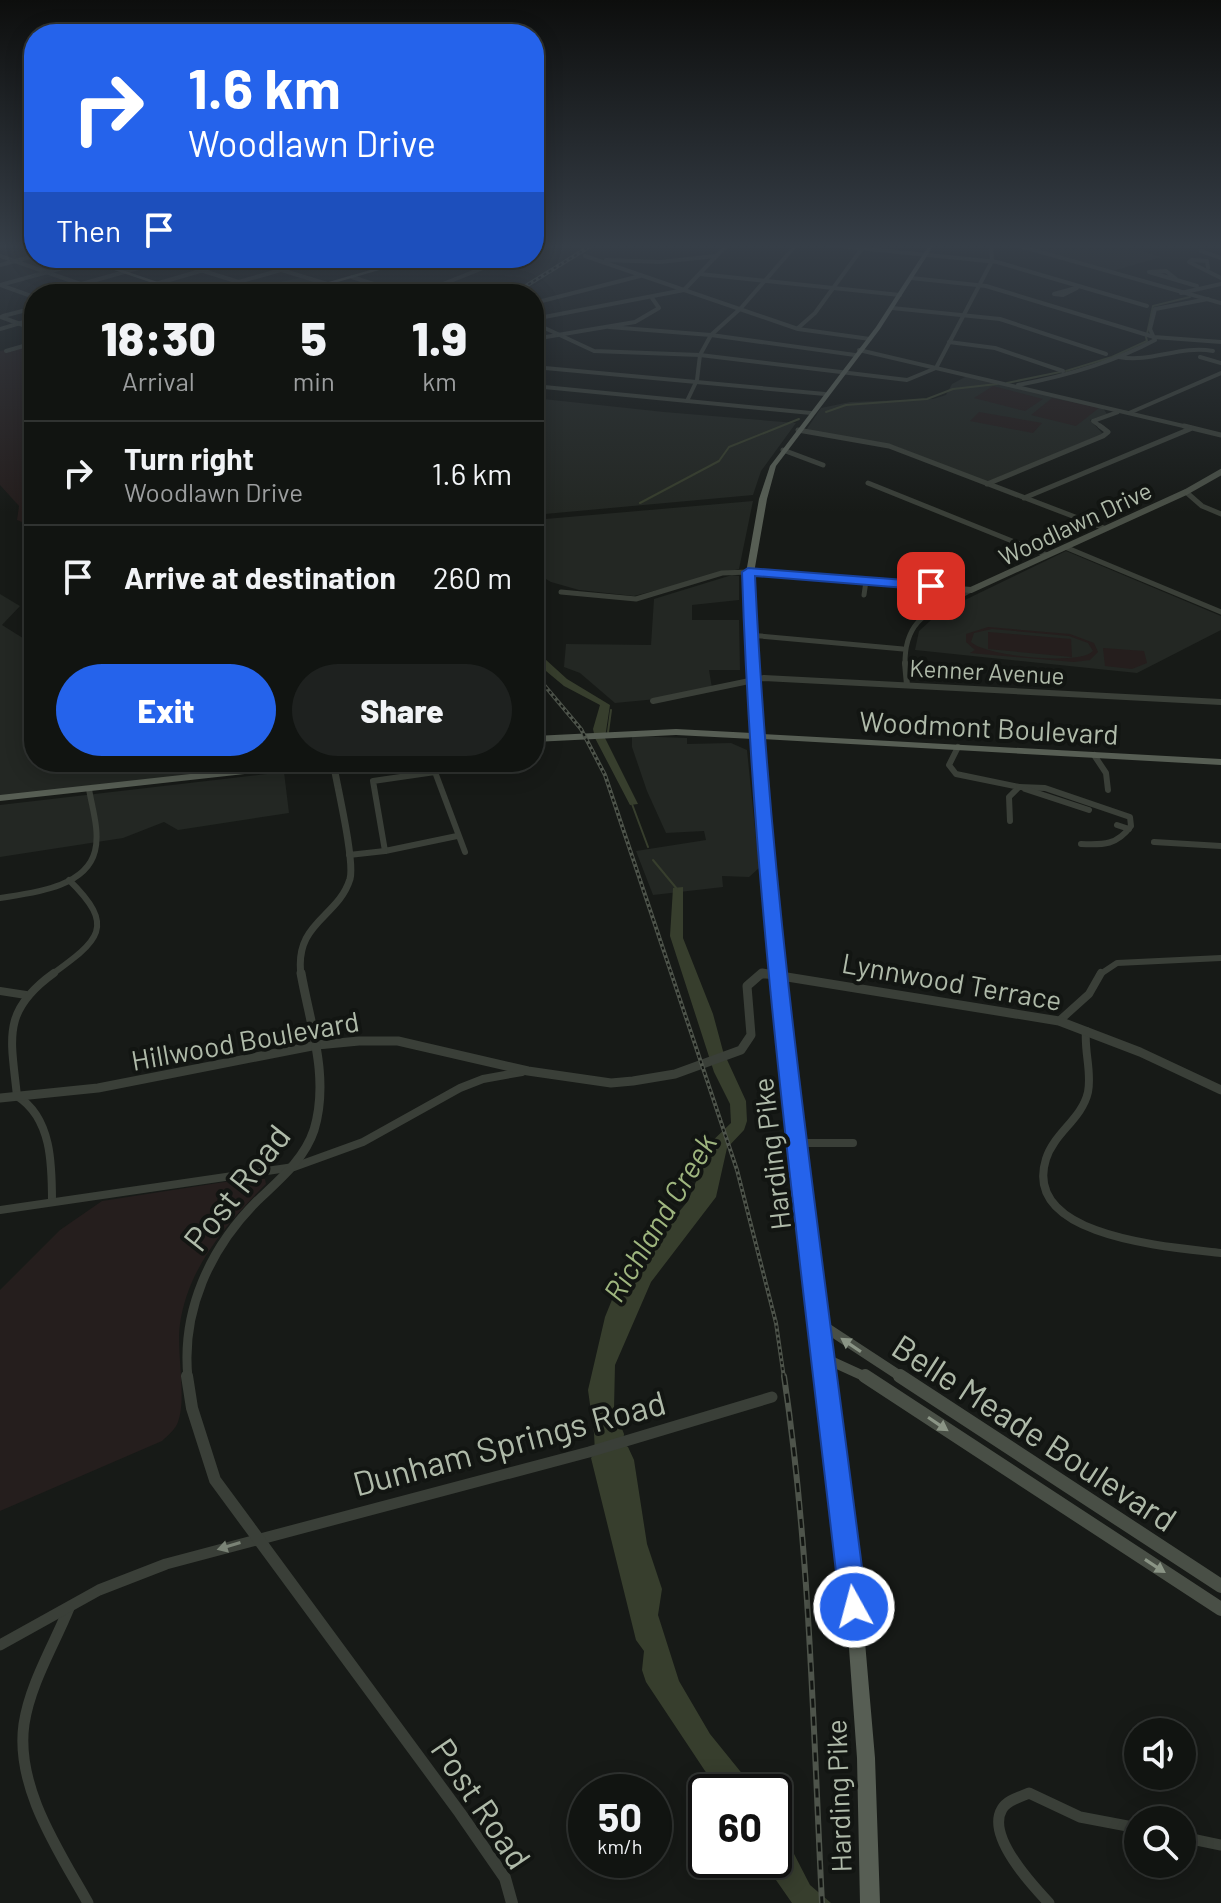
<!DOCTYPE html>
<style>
body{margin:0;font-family:Barlow,sans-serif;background:#1e211f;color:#f1f3f6;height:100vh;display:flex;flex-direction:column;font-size:30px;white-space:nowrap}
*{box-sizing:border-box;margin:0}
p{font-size:26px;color:#9c9e9f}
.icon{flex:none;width:44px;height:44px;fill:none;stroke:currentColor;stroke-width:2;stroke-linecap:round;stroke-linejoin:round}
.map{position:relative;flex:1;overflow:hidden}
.panel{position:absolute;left:24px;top:284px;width:520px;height:488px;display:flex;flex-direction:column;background:#111411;border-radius:32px;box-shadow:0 4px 20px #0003,0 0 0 2px #303331}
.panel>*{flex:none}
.guide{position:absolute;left:24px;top:24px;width:520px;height:244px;border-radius:32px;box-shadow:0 4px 20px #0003,0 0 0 2px #303331;background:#2563eb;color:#fff;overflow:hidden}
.fabs{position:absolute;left:1124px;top:1718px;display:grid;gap:16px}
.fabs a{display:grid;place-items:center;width:72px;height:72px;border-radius:50%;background:#111411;box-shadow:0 4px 20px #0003,0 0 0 2px #303331;font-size:40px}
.speed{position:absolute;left:568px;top:1774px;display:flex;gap:16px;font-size:40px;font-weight:700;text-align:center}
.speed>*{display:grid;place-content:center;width:104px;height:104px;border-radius:50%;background:#111411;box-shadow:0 4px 20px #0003,0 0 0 2px #303331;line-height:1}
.speed small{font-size:20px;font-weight:400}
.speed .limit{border:4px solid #111;border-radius:12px;background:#fff;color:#111}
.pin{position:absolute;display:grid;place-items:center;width:68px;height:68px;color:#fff;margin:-34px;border-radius:16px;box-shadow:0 4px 12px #0006}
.me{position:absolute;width:88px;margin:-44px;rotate:353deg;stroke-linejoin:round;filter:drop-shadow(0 0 6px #0008)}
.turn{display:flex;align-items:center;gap:28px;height:168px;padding:0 32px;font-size:36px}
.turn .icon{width:104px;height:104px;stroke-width:2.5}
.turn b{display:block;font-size:56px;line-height:68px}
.then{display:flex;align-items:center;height:76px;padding:0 32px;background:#0003;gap:16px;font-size:30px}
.eta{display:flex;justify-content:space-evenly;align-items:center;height:136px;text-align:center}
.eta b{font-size:48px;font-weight:800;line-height:56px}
.cta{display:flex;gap:16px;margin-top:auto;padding:16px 32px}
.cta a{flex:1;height:92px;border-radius:48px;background:#2563eb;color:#fff;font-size:32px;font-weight:800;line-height:92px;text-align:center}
.cta a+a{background:#1e211f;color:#f1f3f6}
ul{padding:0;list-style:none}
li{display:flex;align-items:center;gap:24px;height:104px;padding:0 32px;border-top:2px solid #303331}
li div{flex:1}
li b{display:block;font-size:30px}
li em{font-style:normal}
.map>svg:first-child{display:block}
.built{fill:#232723}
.green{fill:#251e1d;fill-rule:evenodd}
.water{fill:#373e2d}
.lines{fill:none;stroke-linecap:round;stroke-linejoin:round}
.stream{stroke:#373e2d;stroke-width:2}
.minor-far4{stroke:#3a3f38;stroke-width:4}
.minor-far3{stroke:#3a3f38;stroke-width:5}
.minor-far2{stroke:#3a3f38;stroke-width:6}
.minor-far1{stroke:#3a3f38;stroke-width:8}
.minor{stroke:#3a3f38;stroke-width:11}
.tertiary-far3{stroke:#3a3f38;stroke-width:4}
.tertiary-far2{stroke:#3a3f38;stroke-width:7}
.tertiary-far1{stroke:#3a3f38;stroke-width:9}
.tertiary{stroke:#3a3f38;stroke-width:12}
.secondary-far2{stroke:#494f46;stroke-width:6}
.secondary-far1{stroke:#494f46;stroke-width:10}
.secondary{stroke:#494f46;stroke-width:14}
.primary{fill:#575e54;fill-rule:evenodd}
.rail-far1-casing{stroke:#4e544b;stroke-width:4}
.rail-casing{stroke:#4e544b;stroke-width:6}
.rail-far1{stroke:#121512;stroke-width:2;stroke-dasharray:3;stroke-linecap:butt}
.rail{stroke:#121512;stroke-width:3;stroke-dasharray:9;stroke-linecap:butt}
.oneway{fill:#8b9586}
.oneway2{fill:#7a8376}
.route{fill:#2563eb;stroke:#184099;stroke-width:2}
.labels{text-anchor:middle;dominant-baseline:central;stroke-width:8;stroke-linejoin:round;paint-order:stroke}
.far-street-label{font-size:24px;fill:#afbaa9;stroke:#121512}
.street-label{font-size:28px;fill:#afbaa9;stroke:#121512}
.water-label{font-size:30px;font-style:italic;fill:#9fb67f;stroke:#121512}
.near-street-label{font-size:34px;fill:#afbaa9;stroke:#121512}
</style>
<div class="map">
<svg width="1221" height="1903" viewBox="0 0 1221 1903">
<rect width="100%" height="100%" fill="#171a17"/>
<g class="built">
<path d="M1039 245H1122L1161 257 1109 272 1032 250Z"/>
<path d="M304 277 345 289 329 294H252L263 290 256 287Z"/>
<path d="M967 376 1103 408 1107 414 1090 420 1103 434 986 482 895 446 806 430 821 408 850 402 933 399 946 395 952 384Z"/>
<path d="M534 398 664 412 796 423 761 471 753 495 534 515Z"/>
<path d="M753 501 739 569 634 596 579 590 551 582 534 572V520Z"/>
<path d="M1066 551 1221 616V630L1137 673 915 650 919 631 940 612Z"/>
<path d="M732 575 739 576V600L692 605V620H739L740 670H709L712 688 657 699 615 703 580 673 564 667 566 644 651 645 654 599Z"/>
<path d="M0 594 20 606 2 625 34 645V762H324L0 797Z"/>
<path d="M632 736 687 738V744L731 743 747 750 759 868 749 877 722 876 723 887 653 895 636 851 706 840 704 831 666 833 647 791 632 747Z"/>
<path d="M284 772 289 813 178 830 164 822 123 838 0 857V805Z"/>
</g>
<g class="green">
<path d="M34 344V527L17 520 19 506 0 485V351Z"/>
<path d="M993 386 1043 399 1025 411 974 398Z"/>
<path d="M1052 398 1099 408 1076 426 1031 415Z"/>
<path d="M979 412 1042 423 1033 433 970 421Z"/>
<path d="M988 627 1070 634 1094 643 1098 652 1090 660 1074 662 970 653 975 650 966 642V634ZM992 629 1069 636 1088 643 1093 651C1080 666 985 656 971 642L974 633Z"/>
<path d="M988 632 1071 639 1072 657 988 649Z"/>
<path d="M1103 648 1144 651 1147 663 1132 669 1105 666Z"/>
<path d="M250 1178 265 1179 266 1184C227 1223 188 1267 180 1324 176 1351 187 1398 178 1422 176 1429 167 1436 162 1441L0 1511V1290L60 1230 102 1201Z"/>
</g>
<g class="water">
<path d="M534 649 567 679 610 705 605 738 638 804 630 805 595 738 593 729 600 705 564 686 534 661Z"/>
<path d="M683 887V938L713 1014 723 1051 746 1101 747 1121 744 1130 727 1148 716 1197 651 1282 615 1365 614 1408 624 1434 623 1444 628 1447 634 1460 647 1544 662 1589 658 1615 679 1681 710 1734 757 1792H719L646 1682 642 1670 644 1651 636 1640 591 1458 595 1453 594 1433 588 1390 605 1317 618 1285 688 1201 702 1167 705 1148 731 1123 730 1104 714 1072 670 936 673 888Z"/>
<path d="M774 1815 810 1885 831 1903H792L776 1880 769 1860H774Z"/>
</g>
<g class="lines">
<g class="stream">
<path d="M1147 334 1153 306 1190 297"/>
<path d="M1066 371 1112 357 1147 341 1146 337"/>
<path d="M1007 383 1060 372"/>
<path d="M826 412 846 405 927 399 953 389 997 384"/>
<path d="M640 503 719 461 729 447 799 419"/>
<path d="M608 732 611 710"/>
<path d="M632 804 648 847"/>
<path d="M653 860 677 889"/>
</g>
<g class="minor-far4">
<path d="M574 245 578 246"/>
<path d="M829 245 997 262 1147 306"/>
<path d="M0 247 7 245"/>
<path d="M1201 251 1221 258"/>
<path d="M0 256 109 294"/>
<path d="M585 256 798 329 870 339"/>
<path d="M242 258 360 294"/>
<path d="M361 258 384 268"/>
<path d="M168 260 277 294"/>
<path d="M606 260 660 262 716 256"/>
<path d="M1192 260 1189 262 1221 278"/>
<path d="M1192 260 1207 261 1208 268"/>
<path d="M0 265 34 256"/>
<path d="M700 274 900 295"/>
<path d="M352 277 404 294"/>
<path d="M911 278 986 286 1154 337 1221 342"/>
<path d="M1176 279 1166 271 1149 272 1197 286"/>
<path d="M0 285 99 258"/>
<path d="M0 285 34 297"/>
<path d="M1076 288 1054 294 1063 295 1077 288"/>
<path d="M1181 293 1221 284"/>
<path d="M46 294 174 258"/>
<path d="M121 294 245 258"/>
<path d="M196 294 323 258"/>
<path d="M418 294 508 258"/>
<path d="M534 303 640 276"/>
<path d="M892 308 1000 319 1106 354"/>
<path d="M3 316 34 308"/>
<path d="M1 317 34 329"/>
<path d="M534 319 684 290 727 245"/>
<path d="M534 323 594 351 700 355 907 380 936 368 992 261 991 245"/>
<path d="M609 327 711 335 855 355"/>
<path d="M798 328 815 313 863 247"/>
<path d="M0 329 34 319"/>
<path d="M534 339 635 322 659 308 652 298"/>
<path d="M949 342 995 348 1063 371"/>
<path d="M859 350 1192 428"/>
<path d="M6 351 34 343"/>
<path d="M1119 357C1151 363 1180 345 1213 351"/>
<path d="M1200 357 1221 363"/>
<path d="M534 367 825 394"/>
<path d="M1018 385C1066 376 1112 363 1155 340L1150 329 1155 309 1208 299"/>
<path d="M687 401 697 380 700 355 711 335 741 308 796 245"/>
<path d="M1129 413 1221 373"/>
<path d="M1103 428 1093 421 1118 412"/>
</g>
<g class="minor-far3">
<path d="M1184 426 1221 435"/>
<path d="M798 430 889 446 1104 528"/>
<path d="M783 450 823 465"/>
<path d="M868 483 1047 555"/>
<path d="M987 484 1103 436 1108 432 1100 426"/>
<path d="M1186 492 1202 506 1221 514"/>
<path d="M1024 498 1190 429"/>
<path d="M1065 547 1221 612"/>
<path d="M561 592 636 599 722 573 748 572"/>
<path d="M864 595 866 581"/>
<path d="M749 635 903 649"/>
<path d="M905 665C904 616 933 611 971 590"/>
</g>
<g class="minor-far2">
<path d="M905 663 907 685"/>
<path d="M653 701 764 678 1221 702"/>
<path d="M958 747 949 765 956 774 1019 787 1009 797 1010 821"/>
<path d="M1094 755 1106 773 1108 790"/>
<path d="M1019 787 1045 788 1130 817 1131 826C1117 845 1104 845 1081 844"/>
<path d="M1025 789 1089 810"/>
<path d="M1117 825 1129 829"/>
<path d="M457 836 385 851 373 781 435 772 465 852"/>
<path d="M1154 842 1221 846"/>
<path d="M349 855 385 851"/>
<path d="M0 898C31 893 86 888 95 851 100 831 92 808 89 789"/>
<path d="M51 975C99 940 117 927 69 880"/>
<path d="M1099 975 1117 963 1221 958"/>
</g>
<g class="minor-far1">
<path d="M0 991 26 995"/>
<path d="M1059 1021 1089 994 1101 973"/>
<path d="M1086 1031C1084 1051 1092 1072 1088 1092 1082 1119 1054 1133 1046 1159 1021 1238 1171 1247 1221 1253"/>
<path d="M797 1143H853"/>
<path d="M52 1202C52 1165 52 1118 17 1096 11 1038 1 1011 54 973"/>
<path d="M0 1210 294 1167 363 1142 460 1088 483 1079 522 1072"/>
</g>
<g class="minor">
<path d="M69 1608C54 1645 30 1684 24 1724 15 1787 59 1851 88 1903"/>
<path d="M0 1645 99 1590 166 1564 589 1452 772 1397"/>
<path d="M1182 1837 1221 1845"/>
<path d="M1049 1903C1032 1885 986 1836 1002 1809 1007 1800 1020 1797 1029 1793L1080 1817 1138 1828"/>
</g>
<g class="tertiary-far3">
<path d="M1016 245 1221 303"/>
<path d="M534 386 811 413"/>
</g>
<g class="tertiary-far2">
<path d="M301 975C294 922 338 918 350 879 355 861 337 785 333 762"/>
<path d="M760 975H772"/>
</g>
<g class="tertiary-far1">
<path d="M0 1098 98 1088 317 1045 359 1041H398L528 1071 611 1083 633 1081 675 1074 741 1050 751 1035 747 986 762 973 1059 1021 1140 1052 1221 1090"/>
<path d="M188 1378C181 1311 210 1248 257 1201 279 1180 304 1160 314 1130 330 1078 310 1024 301 973"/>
</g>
<path class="tertiary" d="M187 1376 192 1408 215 1480 460 1813 505 1878 512 1903"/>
<path class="secondary-far2" d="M748 572 971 590 1186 492 1221 472"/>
<g class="secondary-far1">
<path d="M819 1323 903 1378"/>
<path d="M822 1357 868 1378"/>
</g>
<g class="secondary">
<path d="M865 1376 1221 1609"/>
<path d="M900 1376 1221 1586"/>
</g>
<g class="primary">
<path d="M929 245H934L880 329 776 466 767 499 751 590 762 734 1221 759V765L762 739 772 875 862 1607 875 1758 880 1903H860L857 1758 846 1607 762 875 753 739 676 735 534 742V736L676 729 752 733 743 590 759 499 770 466 876 327Z"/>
<path d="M79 258H87L193 294H185Z"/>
<path d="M412 258H421L296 294H287Z"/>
<path d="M299 762H330L325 765 0 801V795Z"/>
</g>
<defs>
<g id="rail-far1">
<path d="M513 294 592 245"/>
<path d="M534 673 581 729 605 775 737 1170 776 1323 784 1378"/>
</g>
<path id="rail" d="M784 1376C810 1550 813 1727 822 1903"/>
</defs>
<use href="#rail-far1" class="rail-far1-casing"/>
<use href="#rail" class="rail-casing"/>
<use href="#rail-far1" class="rail-far1"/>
<use href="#rail" class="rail"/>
</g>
<defs><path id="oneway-solid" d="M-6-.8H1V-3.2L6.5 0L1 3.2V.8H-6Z" transform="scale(2)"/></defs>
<g class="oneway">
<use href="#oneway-solid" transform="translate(851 1345) rotate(-146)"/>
<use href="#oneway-solid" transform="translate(938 1424) rotate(34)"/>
<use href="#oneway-solid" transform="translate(1155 1566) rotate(33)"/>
</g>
<use class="oneway2" href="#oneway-solid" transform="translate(229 1546) rotate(163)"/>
<linearGradient id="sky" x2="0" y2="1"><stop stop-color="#0d0e0d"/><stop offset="0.48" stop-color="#363e47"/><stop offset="1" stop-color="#363e47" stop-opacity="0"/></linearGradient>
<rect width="1221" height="512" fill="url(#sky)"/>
<path class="route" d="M748 568 931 582 938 586 931 590 755 576C771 922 824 1264 867 1607L863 1617 854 1620 844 1617 840 1607C801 1263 753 918 742 572Z"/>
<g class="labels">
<g class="far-street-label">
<text transform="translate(1075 523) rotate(-25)">Woodlawn Drive</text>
<text transform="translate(987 671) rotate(3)">Kenner Avenue</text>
</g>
<g class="street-label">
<text transform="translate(989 727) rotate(3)">Woodmont Boulevard</text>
<text transform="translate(952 981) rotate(10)">Lynnwood Terrace</text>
<text transform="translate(245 1040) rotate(-10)">Hillwood Boulevard</text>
<text transform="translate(771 1154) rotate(-97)">Harding Pike</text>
<text transform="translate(838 1796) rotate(-92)">Harding Pike</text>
</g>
<g class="water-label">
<text transform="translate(659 1217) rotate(-59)">Richland Creek</text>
</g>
<g class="near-street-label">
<text transform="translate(236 1187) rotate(-52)">Post Road</text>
<text transform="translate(1035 1432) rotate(33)">Belle Meade Boulevard</text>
<text transform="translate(509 1442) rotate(-15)">Dunham Springs Road</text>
<text transform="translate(482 1803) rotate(56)">Post Road</text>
</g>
</g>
</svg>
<div class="fabs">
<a><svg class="icon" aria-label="sound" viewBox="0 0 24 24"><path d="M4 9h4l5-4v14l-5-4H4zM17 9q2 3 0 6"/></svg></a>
<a><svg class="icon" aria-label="search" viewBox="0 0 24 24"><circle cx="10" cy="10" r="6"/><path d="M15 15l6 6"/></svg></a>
</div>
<div class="speed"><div>50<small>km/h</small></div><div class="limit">60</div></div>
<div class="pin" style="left:931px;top:586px;background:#d93025"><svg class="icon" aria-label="arrive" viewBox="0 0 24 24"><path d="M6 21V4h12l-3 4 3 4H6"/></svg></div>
<svg class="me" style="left:854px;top:1607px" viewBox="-20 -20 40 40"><circle r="17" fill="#2563eb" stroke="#fff" stroke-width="3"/><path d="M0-11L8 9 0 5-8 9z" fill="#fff"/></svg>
<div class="guide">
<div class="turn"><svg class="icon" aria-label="right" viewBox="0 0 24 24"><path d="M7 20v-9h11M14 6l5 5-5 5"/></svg><div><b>1.6 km</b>Woodlawn Drive</div></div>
<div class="then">Then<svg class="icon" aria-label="arrive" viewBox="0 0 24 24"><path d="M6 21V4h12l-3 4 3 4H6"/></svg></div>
</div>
<section class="panel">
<div class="eta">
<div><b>18:30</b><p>Arrival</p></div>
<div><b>5</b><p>min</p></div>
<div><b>1.9</b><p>km</p></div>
</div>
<ul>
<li><svg class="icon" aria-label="right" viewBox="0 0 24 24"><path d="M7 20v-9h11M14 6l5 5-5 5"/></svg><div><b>Turn right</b><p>Woodlawn Drive</p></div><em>1.6 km</em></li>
<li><svg class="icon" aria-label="arrive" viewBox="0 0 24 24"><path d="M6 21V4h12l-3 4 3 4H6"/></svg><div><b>Arrive at destination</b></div><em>260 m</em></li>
</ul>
<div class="cta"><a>Exit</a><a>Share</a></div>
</section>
</div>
